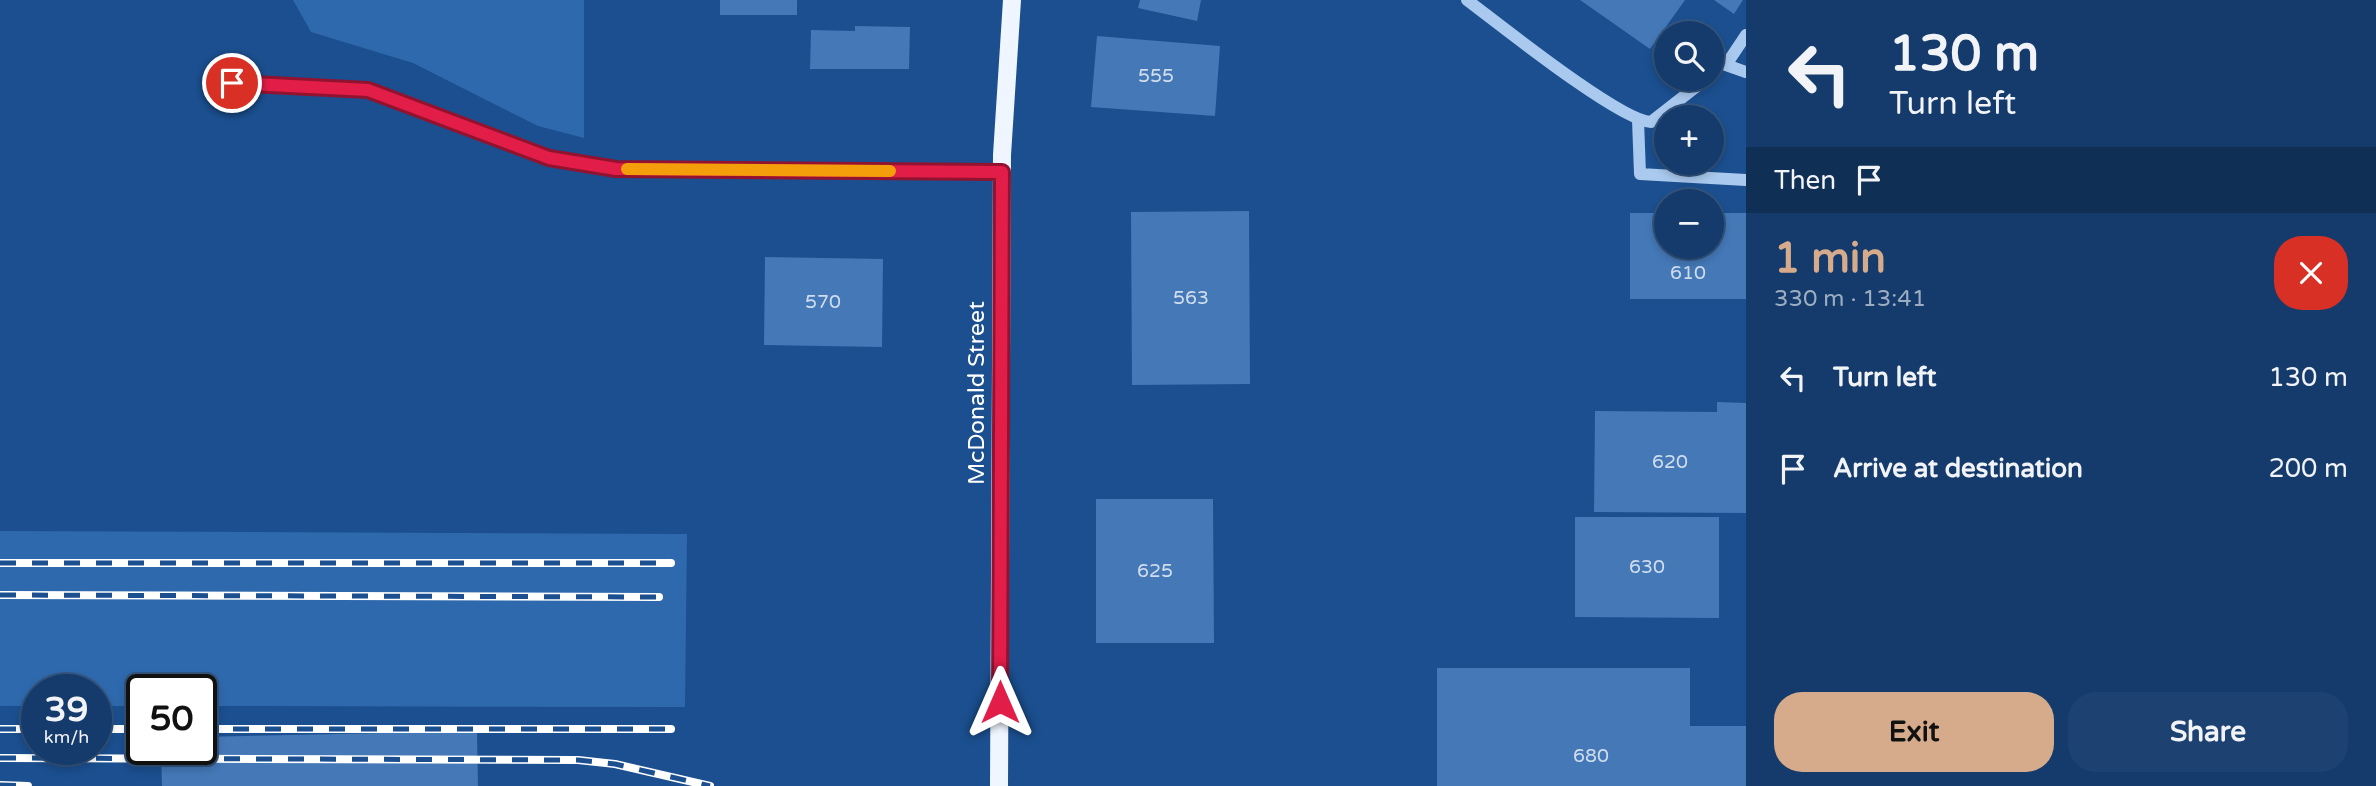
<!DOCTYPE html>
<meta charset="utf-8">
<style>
body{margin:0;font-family:"Varela Round",sans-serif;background:#1d4271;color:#f1f3f6;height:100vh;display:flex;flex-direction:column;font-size:26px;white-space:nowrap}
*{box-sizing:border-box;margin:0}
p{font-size:23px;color:#9dadc1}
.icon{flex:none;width:38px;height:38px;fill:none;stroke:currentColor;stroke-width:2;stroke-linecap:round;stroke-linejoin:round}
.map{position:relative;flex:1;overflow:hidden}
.side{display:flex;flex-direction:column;background:#143b6b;width:630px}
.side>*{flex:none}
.guide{background:#143b6b;color:#f1f3f6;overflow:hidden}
.fabs{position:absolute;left:1654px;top:21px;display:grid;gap:14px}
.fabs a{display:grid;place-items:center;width:70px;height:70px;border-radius:50%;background:#143b6b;box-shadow:0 4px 10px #0003,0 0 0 2px #33557e;font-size:35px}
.speed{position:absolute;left:21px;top:674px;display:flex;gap:14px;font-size:35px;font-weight:700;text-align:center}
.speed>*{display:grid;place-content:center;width:91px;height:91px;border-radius:50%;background:#143b6b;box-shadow:0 4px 10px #0003,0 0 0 2px #33557e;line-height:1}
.speed small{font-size:18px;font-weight:400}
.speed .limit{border:4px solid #111;border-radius:10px;background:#fff;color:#111}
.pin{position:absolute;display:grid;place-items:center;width:60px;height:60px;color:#fff;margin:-30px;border:4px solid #fff;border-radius:50%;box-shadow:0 2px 7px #0007}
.me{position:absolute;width:77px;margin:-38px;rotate:0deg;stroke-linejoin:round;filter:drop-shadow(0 0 5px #0008)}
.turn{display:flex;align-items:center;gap:24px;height:147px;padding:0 28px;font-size:32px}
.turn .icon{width:91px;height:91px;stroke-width:2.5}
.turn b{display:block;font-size:49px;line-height:60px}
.then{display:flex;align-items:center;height:66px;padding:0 28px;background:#0003;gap:14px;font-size:26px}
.round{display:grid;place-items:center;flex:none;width:74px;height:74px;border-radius:28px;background:#1d4271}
.overview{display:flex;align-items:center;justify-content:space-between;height:119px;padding:0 28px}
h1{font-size:42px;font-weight:700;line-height:52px;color:#d6ab8b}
.primary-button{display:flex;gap:14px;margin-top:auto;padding:14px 28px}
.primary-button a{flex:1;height:80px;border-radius:28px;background:#d6ab8b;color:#111;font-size:28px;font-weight:700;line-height:80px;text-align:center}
.primary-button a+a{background:#1d4271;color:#f1f3f6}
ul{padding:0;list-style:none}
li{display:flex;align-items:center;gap:21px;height:91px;padding:0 28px}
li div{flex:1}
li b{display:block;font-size:26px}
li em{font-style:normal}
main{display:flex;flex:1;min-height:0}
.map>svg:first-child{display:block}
.green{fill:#2e69ad}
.building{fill:#4478b7}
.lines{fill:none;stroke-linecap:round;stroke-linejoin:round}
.minor{stroke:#a9c9ee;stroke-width:12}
.major{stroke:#f0f6ff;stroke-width:18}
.rail-casing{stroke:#fff;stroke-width:8}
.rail{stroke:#1b4f8f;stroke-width:5;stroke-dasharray:16;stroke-linecap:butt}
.route-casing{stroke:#92132f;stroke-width:18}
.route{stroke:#e11d48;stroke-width:12}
.slow{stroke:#f59e0b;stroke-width:12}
.labels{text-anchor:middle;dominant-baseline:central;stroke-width:6;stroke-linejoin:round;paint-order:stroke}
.number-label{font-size:19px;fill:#d0dded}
.street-label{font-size:23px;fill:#fff;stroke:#1b4f8f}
</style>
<main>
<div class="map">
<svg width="1746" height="786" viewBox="0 0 1746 786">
<rect width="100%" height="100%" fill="#1b4f8f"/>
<g class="green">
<path d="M293 0H584V138L538 126 413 63 311 32Z"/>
<path d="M0 531 687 534 685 707 201 706V690H142V706H96V690H37V706H0Z"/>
</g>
<g class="building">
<rect x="720" y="0" width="77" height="15"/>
<path d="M1140 0H1201L1197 21 1138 8Z"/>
<path d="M1580 0H1685L1650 49Z"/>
<path d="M1714 0H1743L1734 14Z"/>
<path d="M855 26 910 27 909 69H810L811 30 855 31Z"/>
<path d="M1097 36 1220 46 1215 116 1091 107Z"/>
<path d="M1249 211 1250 384 1132 385 1131 212Z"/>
<path d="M1630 213H1666V247H1712V213H1746V299H1630Z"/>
<path d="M765 257 883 259 882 347 764 345Z"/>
<path d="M1717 402 1746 403V513L1594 512 1595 411 1717 412Z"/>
<path d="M1096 499H1213L1214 643H1096Z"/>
<path d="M1575 517H1719V618L1575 617Z"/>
<path d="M1437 668H1690V726H1746V786H1437Z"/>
<path d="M477 731 478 786H162L161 749H201V737Z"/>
</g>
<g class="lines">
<g class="minor">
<path d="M1467 0C1499 24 1620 121 1651 122L1706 79"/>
<path d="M1746 35 1726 65 1746 72"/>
<path d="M232 83 368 90 549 158 616 169 1002 172"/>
<path d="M1638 120 1640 174 1746 180"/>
</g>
<path class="major" d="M999 786 1002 155 1012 0"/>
<defs>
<g id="rail">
<path d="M0 563H671"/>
<path d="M0 595 659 597"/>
<path d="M0 729H37"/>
<path d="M96 729H142"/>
<path d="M201 729H671"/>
<path d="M0 758 578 760 615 764 710 786"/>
<path d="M0 785 28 786"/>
</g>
</defs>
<use href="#rail" class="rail-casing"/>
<use href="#rail" class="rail"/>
</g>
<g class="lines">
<defs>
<path id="route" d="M232 83 368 90 549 158 616 169 1002 172 1000 702"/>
</defs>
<use href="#route" class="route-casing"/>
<use href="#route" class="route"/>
<path class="slow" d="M627 169 890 171"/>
</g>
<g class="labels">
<g class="number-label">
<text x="1156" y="76">555</text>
<text x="1688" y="273">610</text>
<text x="1191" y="298">563</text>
<text x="823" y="302">570</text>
<text x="1670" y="462">620</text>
<text x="1647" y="567">630</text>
<text x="1155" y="571">625</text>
<text x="1591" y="756">680</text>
</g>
<g class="street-label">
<text transform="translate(977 393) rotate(-90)">McDonald Street</text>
</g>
</g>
</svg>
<div class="fabs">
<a><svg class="icon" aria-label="search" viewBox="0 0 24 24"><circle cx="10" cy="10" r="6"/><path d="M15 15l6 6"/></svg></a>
<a>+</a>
<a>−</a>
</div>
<div class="speed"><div>39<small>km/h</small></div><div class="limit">50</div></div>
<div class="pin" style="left:232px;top:83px;background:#d93025"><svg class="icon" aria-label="arrive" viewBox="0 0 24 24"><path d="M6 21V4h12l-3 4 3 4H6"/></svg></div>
<svg class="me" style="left:1000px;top:702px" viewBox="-20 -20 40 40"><path d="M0-17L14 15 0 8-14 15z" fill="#e11d48" stroke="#fff" stroke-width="4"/></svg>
</div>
<section class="side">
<div class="guide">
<div class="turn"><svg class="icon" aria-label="left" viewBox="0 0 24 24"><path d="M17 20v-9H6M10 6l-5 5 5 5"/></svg><div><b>130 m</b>Turn left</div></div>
<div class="then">Then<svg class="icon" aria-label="arrive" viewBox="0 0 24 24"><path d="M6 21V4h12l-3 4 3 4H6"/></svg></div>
</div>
<div class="overview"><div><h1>1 min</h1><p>330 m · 13:41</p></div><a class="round" style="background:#d93025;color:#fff"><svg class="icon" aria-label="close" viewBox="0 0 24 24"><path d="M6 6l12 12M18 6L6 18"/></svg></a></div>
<ul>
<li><svg class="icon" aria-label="left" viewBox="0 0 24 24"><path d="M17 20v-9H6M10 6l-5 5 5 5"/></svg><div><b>Turn left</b></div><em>130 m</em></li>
<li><svg class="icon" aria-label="arrive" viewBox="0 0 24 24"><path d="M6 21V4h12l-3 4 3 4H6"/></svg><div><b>Arrive at destination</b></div><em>200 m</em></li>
</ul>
<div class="primary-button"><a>Exit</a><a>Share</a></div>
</section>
</main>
